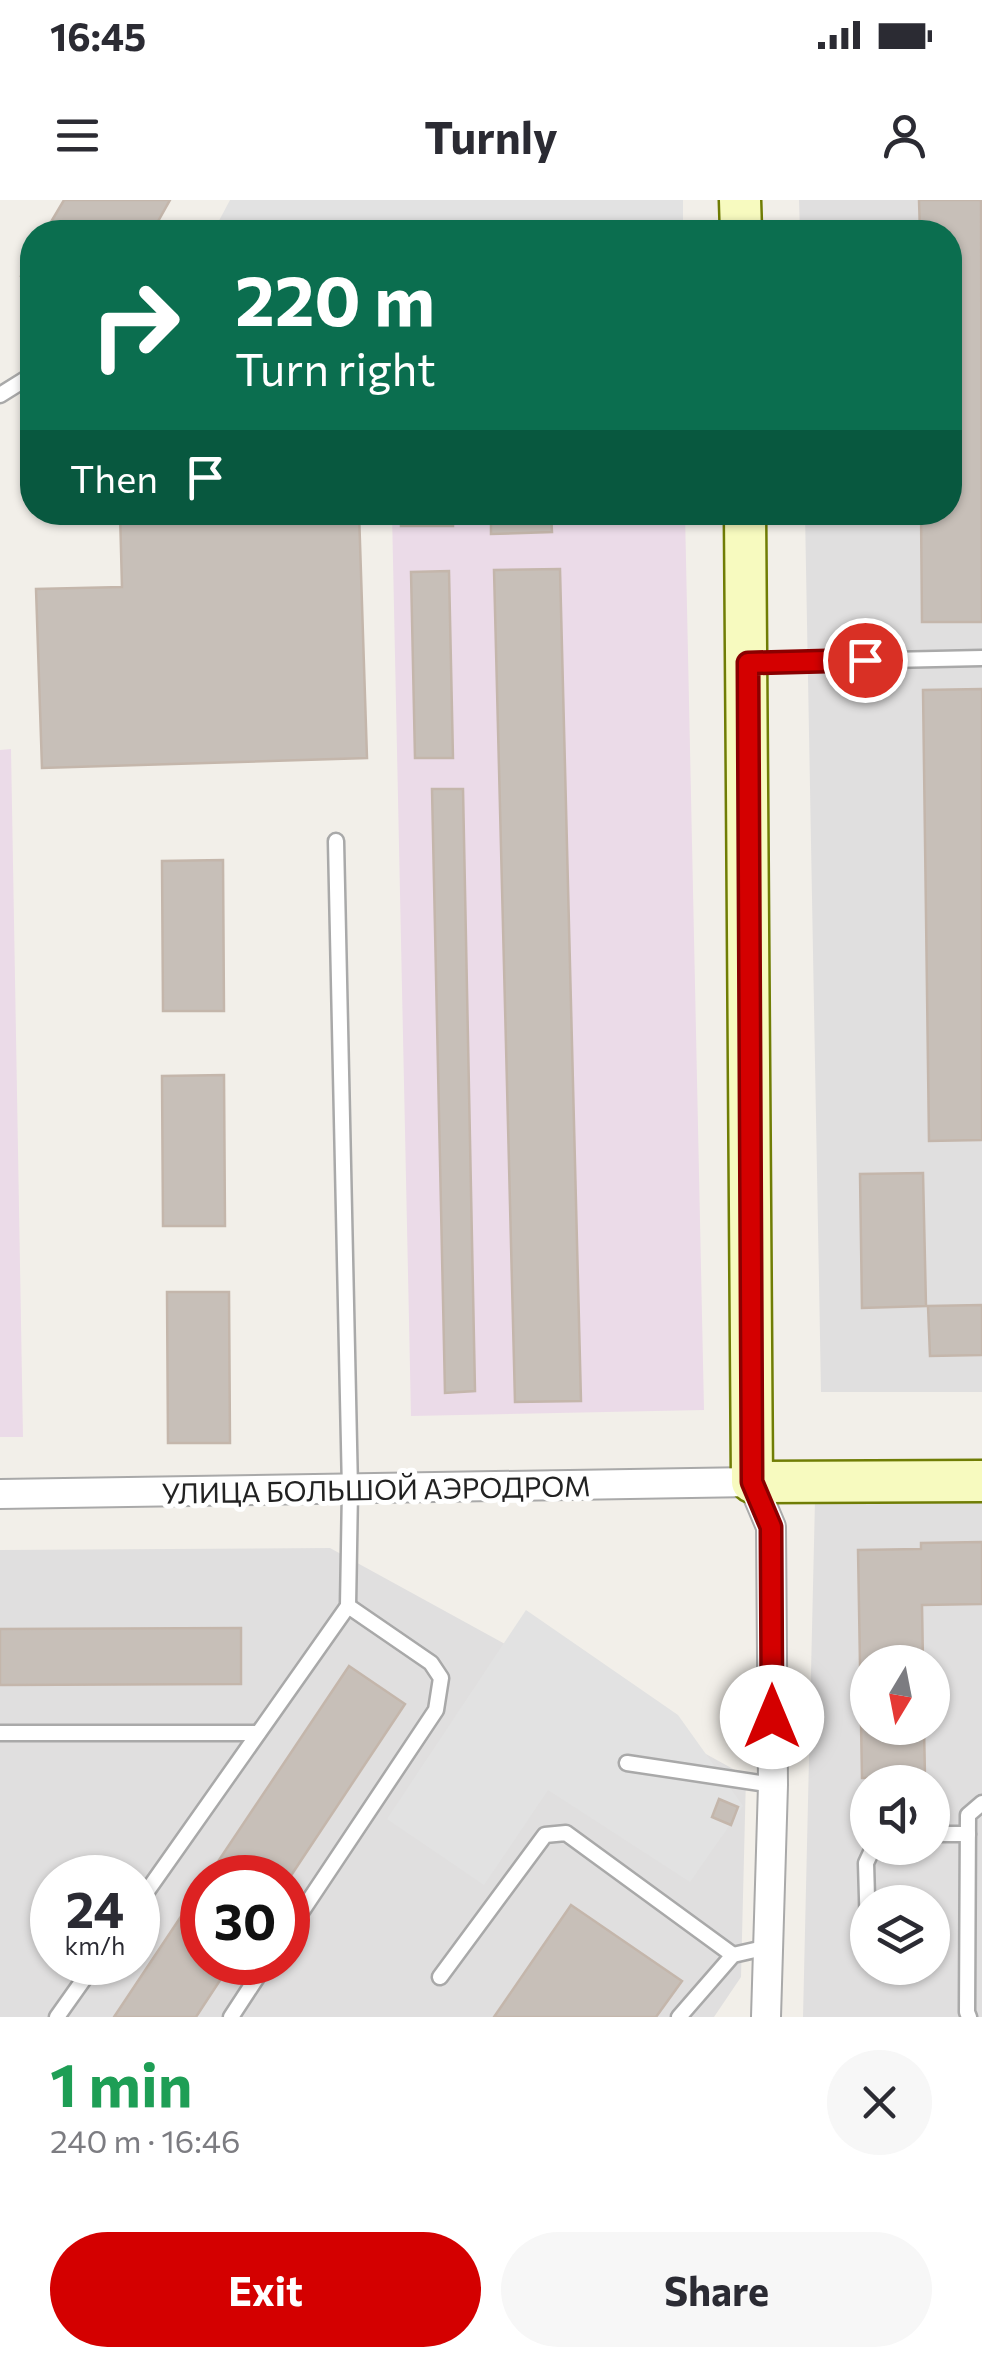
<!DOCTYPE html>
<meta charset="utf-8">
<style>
body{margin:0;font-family:Commissioner,sans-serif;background:#f7f7f7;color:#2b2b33;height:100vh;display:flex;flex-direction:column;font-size:38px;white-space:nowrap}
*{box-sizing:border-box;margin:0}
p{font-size:32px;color:#7c7c81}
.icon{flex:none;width:55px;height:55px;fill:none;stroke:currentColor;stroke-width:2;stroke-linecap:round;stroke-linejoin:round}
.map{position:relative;height:1817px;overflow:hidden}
.details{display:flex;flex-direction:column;background:#fff;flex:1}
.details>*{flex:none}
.banner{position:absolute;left:20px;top:20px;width:942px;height:305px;border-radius:40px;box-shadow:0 2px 8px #0004;background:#0b6e4f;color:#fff;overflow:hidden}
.needle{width:65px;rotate:190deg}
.buttons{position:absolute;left:850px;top:1445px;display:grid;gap:20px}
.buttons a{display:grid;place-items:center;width:100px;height:100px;border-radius:50%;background:#fff;box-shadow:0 2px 8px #0004;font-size:50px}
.speed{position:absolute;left:30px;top:1655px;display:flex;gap:20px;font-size:50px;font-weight:700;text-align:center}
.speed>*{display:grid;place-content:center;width:130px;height:130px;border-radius:50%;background:#fff;box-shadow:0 2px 8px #0004;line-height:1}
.speed small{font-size:25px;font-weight:400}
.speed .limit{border:15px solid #d22;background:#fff;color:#111}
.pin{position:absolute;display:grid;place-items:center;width:85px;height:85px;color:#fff;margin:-42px;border:5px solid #fff;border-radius:50%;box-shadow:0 2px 10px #0007}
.me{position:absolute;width:110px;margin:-55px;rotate:0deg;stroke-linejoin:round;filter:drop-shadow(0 0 8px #0008)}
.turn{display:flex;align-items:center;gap:35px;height:210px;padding:0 50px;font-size:45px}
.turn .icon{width:130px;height:130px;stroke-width:2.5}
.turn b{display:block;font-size:70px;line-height:85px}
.then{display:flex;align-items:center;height:95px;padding:0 50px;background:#0003;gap:20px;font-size:38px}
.round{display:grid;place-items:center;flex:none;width:105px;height:105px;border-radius:52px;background:#f7f7f7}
.overview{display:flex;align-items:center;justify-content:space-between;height:170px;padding:0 50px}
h1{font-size:60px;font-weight:700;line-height:75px;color:#1e9e55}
.action{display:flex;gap:20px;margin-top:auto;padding:20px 50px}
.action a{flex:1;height:115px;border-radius:60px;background:#d40000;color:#fff;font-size:40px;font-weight:700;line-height:115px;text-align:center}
.action a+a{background:#f7f7f7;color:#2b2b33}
.status{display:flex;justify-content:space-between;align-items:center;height:70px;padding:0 50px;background:#fff;direction:ltr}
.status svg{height:28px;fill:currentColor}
header{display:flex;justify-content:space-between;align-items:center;height:130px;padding:0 50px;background:#fff;font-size:45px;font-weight:700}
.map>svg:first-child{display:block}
.residential{fill:#e0dfdf;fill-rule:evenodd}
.industrial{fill:#ebdbe8}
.parking{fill:#e2e2e2}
.building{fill:#c7bfb8;stroke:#c4b6ab;stroke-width:2.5}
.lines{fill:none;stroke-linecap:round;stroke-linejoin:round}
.lane-casing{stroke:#a9a9a9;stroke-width:19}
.street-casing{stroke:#a9a9a9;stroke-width:32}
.secondary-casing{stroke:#707d05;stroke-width:45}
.lane{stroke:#fff;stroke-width:14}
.street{stroke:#fff;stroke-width:28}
.secondary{stroke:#f7fabf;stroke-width:40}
.route-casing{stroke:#8a0000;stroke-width:25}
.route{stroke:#d40000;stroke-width:18}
.labels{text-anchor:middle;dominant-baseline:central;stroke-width:10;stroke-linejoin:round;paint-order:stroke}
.street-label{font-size:28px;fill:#222;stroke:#fff}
</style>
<div class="status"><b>16:45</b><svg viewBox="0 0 49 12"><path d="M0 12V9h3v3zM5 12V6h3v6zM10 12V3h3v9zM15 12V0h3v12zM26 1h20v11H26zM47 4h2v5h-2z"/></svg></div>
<header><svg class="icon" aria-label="menu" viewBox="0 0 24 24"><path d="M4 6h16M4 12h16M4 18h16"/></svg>Turnly<svg class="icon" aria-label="person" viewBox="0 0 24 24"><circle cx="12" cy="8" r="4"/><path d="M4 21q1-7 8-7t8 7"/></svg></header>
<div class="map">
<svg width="982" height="1817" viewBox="0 0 982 1817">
<rect width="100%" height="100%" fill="#f2efe9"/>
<g class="residential">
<path d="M799 0H982V1192H821L805 313 950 312V32H800Z"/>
<path d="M815 1300 982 1301V1817H803ZM868 1462H932V1528H868ZM868 1582H932V1648H868ZM868 1702H932V1768H868Z"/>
<path d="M330 1348 746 1576 741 1777 714 1817H0V1350ZM52 1678H138V1762H52ZM202 1678H288V1762H202Z"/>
</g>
<g class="industrial">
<path d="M392 313H685L704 1210 411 1216Z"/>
<path d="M11 549 23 1237H0V550Z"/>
</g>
<g class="parking">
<path d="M230 0H683V32H213Z"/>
<path d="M526 1410 678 1515 743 1606 690 1682 548 1590 484 1685 387 1619Z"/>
</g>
<g class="building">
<path d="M64 0H170L152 32H45Z"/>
<path d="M919 0H981L982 422H922L921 312H950V32H920Z"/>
<path d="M32 55V83L21 76Z"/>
<path d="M120 312H359L367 558 42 568 36 389 122 387Z"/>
<rect x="401" y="312" width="52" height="14"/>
<path d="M491 312H551L552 332 491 334Z"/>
<rect x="585" y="312" width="45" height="6"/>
<path d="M560 369 581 1201 515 1202 494 370Z"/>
<path d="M449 371 453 558H415L411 372Z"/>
<path d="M982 489V940L929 941 923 490Z"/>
<path d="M432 589H463L475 1191 445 1193Z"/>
<path d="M223 660 224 811H163L162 661Z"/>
<path d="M224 875 225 1026H163L162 876Z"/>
<path d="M923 973 926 1106 862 1108 860 974Z"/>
<path d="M167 1092H229L230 1243H168Z"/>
<path d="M982 1105V1155L930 1156 928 1106Z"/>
<path d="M982 1342V1404L922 1405 923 1462H868V1528H924L925 1577 862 1578 858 1350 921 1349V1343Z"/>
<path d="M241 1428V1484L0 1485V1429Z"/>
<path d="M349 1466 405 1504 288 1680V1678H207Z"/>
<path d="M719 1599 738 1607 731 1625 712 1617Z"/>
<path d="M202 1685V1762H232L196 1817H114Z"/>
<path d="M571 1705 682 1781 656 1817H494Z"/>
</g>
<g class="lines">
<defs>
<g id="lane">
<path d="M0 195 32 175"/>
<path d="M748 463 982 458"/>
<path d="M0 1533H258"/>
<path d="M627 1563 773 1585"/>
<path d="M932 1634H968"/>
<path d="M138 1704 348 1406 350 1290 336 641"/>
<path d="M288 1732 436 1510 441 1478 431 1463 348 1406"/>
<path d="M868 1732 866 1663 873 1648"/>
<path d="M440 1777 545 1635 566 1633 733 1755"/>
<path d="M57 1817 96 1762"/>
<path d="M231 1817 267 1762"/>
<path d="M679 1817 733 1755 768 1747"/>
<path d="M969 1817 967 1812 968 1615 982 1603"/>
</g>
<path id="street" d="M0 1294 752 1282 771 1327 773 1585 766 1817"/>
<g id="secondary">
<path d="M740 0 741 32"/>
<path d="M745 312 752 1282 982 1281"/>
</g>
</defs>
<use href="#lane" class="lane-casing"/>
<use href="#street" class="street-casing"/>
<use href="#secondary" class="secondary-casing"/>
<use href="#lane" class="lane"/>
<use href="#street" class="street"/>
<use href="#secondary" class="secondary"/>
</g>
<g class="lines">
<defs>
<path id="route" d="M772 1517 771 1327 752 1282 748 463 865 460"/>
</defs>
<use href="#route" class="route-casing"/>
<use href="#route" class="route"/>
</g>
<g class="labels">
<g class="street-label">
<text transform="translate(376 1289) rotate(-1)">УЛИЦА БОЛЬШОЙ АЭРОДРОМ</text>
</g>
</g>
</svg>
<div class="buttons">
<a><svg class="needle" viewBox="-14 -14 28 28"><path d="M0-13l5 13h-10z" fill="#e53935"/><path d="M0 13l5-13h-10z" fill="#7c7c81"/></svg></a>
<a><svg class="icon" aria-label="sound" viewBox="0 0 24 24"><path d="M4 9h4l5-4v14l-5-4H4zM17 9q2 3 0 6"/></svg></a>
<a><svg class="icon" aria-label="layers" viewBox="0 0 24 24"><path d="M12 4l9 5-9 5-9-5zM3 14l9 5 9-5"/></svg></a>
</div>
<div class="speed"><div>24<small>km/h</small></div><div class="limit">30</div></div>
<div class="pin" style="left:865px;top:460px;background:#d93025"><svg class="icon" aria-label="arrive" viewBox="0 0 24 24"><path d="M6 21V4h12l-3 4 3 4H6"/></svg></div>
<svg class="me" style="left:772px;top:1517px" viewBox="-20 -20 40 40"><circle r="19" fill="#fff"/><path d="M0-13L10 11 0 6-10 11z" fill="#d40000"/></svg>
<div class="banner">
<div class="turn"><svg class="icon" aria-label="right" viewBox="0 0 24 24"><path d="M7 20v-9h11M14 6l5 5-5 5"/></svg><div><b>220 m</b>Turn right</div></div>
<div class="then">Then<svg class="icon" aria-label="arrive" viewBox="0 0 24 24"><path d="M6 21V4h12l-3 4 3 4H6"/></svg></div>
</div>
</div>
<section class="details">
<div class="overview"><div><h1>1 min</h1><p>240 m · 16:46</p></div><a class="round"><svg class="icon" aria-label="close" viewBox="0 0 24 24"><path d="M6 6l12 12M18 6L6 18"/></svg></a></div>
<div class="action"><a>Exit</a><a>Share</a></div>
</section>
